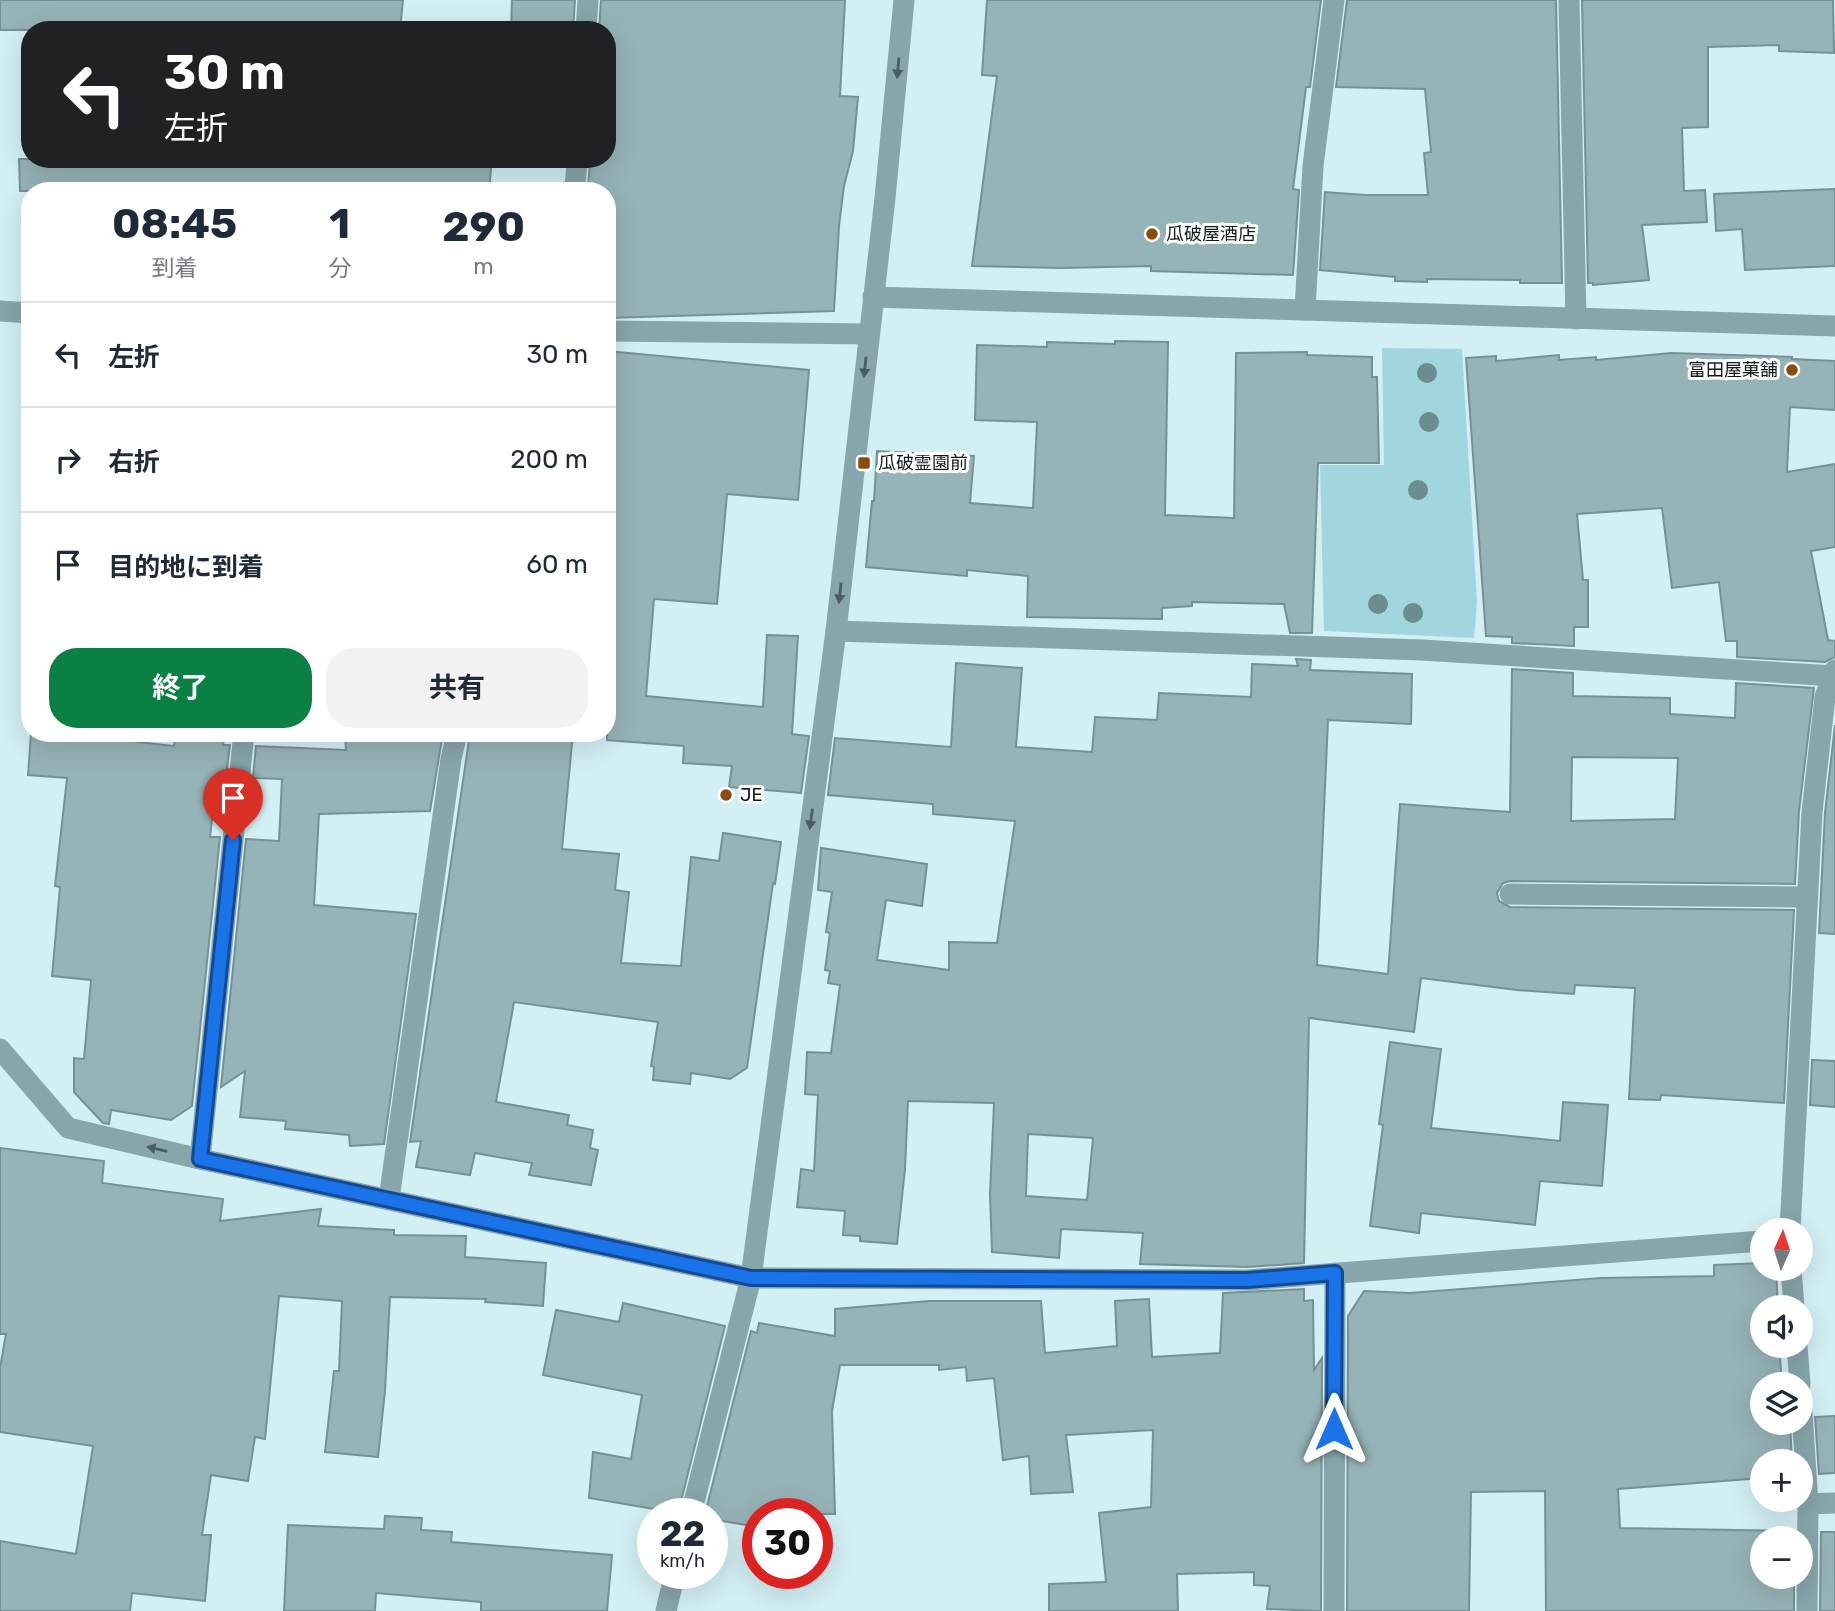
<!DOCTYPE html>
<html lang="ja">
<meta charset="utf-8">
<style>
body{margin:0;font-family:Rubik,"Noto Sans JP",sans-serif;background:#f2f2f3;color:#1f2937;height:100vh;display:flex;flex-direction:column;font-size:26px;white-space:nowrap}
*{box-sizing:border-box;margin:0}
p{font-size:23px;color:#747a83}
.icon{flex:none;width:38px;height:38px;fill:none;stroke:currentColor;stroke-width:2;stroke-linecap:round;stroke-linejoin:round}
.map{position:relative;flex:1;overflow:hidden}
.side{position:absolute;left:21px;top:182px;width:595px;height:560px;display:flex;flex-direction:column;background:#fff;border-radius:28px;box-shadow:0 7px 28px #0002}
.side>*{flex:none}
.hud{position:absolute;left:21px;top:21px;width:595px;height:147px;border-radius:28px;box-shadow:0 7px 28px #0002;background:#202124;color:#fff;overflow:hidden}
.needle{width:46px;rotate:3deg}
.fabs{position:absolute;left:1750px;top:1218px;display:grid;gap:14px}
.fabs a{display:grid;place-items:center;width:63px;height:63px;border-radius:50%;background:#fff;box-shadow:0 7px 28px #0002;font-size:35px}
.speed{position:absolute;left:637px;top:1498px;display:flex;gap:14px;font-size:35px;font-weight:700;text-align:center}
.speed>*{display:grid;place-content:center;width:91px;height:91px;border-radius:50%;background:#fff;box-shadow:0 7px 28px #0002;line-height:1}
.speed small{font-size:18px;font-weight:400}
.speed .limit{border:10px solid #d22;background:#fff;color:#111}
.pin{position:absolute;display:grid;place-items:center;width:60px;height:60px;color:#fff;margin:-72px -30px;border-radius:50% 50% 50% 0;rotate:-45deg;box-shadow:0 0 7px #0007}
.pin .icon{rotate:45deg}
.me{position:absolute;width:77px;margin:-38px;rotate:0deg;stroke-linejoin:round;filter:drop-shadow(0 0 5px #0008)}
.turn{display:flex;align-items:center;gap:24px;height:147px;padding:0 28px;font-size:32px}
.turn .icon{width:91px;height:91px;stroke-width:2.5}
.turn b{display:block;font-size:49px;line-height:60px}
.eta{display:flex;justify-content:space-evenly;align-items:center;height:119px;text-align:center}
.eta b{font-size:42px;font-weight:700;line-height:49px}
.action{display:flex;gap:14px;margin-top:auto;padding:14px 28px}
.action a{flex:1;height:80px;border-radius:28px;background:#0b8043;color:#fff;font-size:28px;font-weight:700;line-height:80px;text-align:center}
.action a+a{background:#f2f2f3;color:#1f2937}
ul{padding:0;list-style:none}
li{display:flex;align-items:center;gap:21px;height:105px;padding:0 28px;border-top:2px solid #e0e1e3}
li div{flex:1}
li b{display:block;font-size:26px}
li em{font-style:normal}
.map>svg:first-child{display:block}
.green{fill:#a2d6de}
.building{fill:#96b3b7;stroke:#769195;stroke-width:2;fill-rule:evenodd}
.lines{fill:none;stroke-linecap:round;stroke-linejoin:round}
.minor{stroke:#87a5aa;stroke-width:21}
.tree{fill:#6b8c91}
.oneway{fill:#4a5e62}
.route-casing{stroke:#114b97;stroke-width:18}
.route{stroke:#1a73e8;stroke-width:12}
.poi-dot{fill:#8a4c0e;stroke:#fff;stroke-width:2.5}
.labels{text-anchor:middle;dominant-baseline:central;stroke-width:6;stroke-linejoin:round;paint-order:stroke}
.poi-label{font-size:18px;fill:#0d181a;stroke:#fff;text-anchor:start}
</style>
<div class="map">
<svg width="1835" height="1611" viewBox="0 0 1835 1611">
<rect width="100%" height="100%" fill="#d2eff4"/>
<path class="green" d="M1382 348 1462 349 1477 602 1474 638 1324 631 1320 465H1384Z"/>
<g class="building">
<path d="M0 0H403L400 30H0Z"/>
<path d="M512 0H575L573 30H511Z"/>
<path d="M601 0H845L840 96 858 97 853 151 844 186 839 226 834 311 607 318V191H588L590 159H607V30H599Z"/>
<path d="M987 0H1321L1310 87H1306L1293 189 1299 190 1293 275 1151 271V266L1062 268 972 266 997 76 982 75Z"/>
<path d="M1347 0H1556L1562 283H1520V280L1427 279V282L1395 281V277L1320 270 1325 192 1365 195H1428L1424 153 1431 152 1425 89 1336 87Z"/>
<path d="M1582 0H1833L1834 53 1779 51V45L1708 47V127L1682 128 1684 191 1705 190 1707 222 1642 225 1649 280 1593 285V283H1588Z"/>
<path d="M19 159H492L489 191H20Z"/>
<path d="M1835 189V266L1745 270 1742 229 1716 231 1714 194Z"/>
<path d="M1115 341 1168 342 1165 515 1234 518 1236 353 1307 352V355L1372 357V377H1377L1379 463H1318L1312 633H1290L1284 604 1192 602V606L1162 608V619L1027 617 1028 576 967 570V576L866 567 872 501H874L877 451 974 456 970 503 1033 508 1037 422 975 420 977 345 1047 347V342L1115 344Z"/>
<path d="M607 351 809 370 798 500 727 494 717 604 654 599 646 696 763 707 767 635 798 636 792 734 809 736 801 793 729 787 732 766 683 763 684 746 607 740V668L613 597H607Z"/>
<path d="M1671 353 1792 357V359L1835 361V410L1790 407 1787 472 1835 464V547L1811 551 1828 640 1835 641V657L1825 662 1737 657V641H1726L1719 582 1672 588 1662 508 1577 514 1583 580H1588V627H1574V646L1512 643V637L1486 636 1466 358 1496 356V361L1559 355V360L1596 357V360Z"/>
<path d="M1296 659 1311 660 1310 670 1412 674 1411 724 1328 720 1317 965 1388 974 1400 804 1510 812 1512 669 1573 673V696L1670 698V714L1735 718 1736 683 1814 688 1799 811 1795 884 1510 881 1503 883 1497 893 1499 901 1510 907 1794 910 1784 1103 1661 1095 1660 1100 1629 1099 1635 988 1575 985 1574 994 1517 990 1421 978 1414 1032 1309 1018 1304 1263 1247 1267 1140 1264 1143 1233 1061 1229 1059 1258 992 1252 990 1194 994 1103 908 1101 905 1169 897 1244 860 1241V1236L843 1235 845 1211 797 1207 801 1169 814 1171 818 1095 805 1094 807 1052 831 1053 840 985 828 983 830 971 825 970 830 933 826 932 832 892 818 890 821 848 927 864 922 906 886 900 877 960 949 970V942L997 943 1015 821 933 814V804L828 795 835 738 951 747 956 663 1022 668 1016 747 1092 752 1095 717 1157 720 1159 693 1251 697 1252 664 1298 666ZM1572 757 1678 758 1675 819 1571 821ZM1028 1134 1093 1138 1087 1200 1026 1196Z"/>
<path d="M1835 725V934L1819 933 1825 813Z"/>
<path d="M31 733 102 738 174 746 176 733H225L223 745H230L226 776H217L210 837H220L192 1106 171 1120 111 1110 109 1124 103 1123 74 1092V1058L84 1059 91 980 52 976 60 887 55 886 67 778 28 775Z"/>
<path d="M345 733H443L430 811 319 814 314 905 416 914 384 1144 350 1146 349 1135 285 1129 286 1121 240 1117 245 1071 221 1087 246 839 279 841 282 779 253 778 256 746 346 750Z"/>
<path d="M470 733H573L562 849 619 854 615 890 629 892 621 963 681 966 691 857 719 861 723 833 781 842 775 884 773 883 747 1068 730 1079 691 1073 690 1084 653 1080 654 1067 651 1066 658 1022 514 1002 496 1102 569 1115 567 1125 593 1130 590 1148 598 1150 591 1185 529 1175 532 1163 475 1153 470 1175 416 1167 421 1141 410 1142Z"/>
<path d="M1390 1042 1441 1049 1431 1128 1560 1141 1563 1102 1608 1105 1602 1186 1540 1181 1535 1225 1421 1213 1419 1233 1370 1226 1383 1125 1379 1124Z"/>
<path d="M1812 1060 1835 1061V1107L1810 1105Z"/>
<path d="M0 1148 104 1161 102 1183 223 1199 220 1221 321 1209 318 1226 394 1230V1235L466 1236 465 1257 546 1263 543 1306 485 1302 486 1299 390 1297 385 1391 378 1457 325 1452 334 1371H339L342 1301 279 1296 265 1439 255 1437 248 1481 211 1475 202 1535H211L205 1601 132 1593 130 1611H0V1541L76 1554 93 1446 0 1432V1368L6 1334H0Z"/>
<path d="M1762 1263V1269H1776L1778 1307H1762V1346H1779L1782 1384H1762V1423H1790L1792 1461H1762V1478L1618 1489 1620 1528 1795 1531V1538H1762V1577H1794V1611H1546L1545 1491 1471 1492 1469 1611H1347L1348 1316 1364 1291 1410 1293 1601 1278 1714 1276V1265Z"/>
<path d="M1304 1289V1301L1313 1300 1314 1370 1322 1358 1321 1611 1267 1609 1270 1586 1254 1585V1572L1177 1574 1178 1611H1049V1584L1106 1582 1099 1513 1151 1507 1153 1430 1066 1435 1073 1492 1031 1494 1029 1456 1003 1460 994 1378 967 1381 966 1367 939 1370V1365H840L832 1411 835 1514H758V1527L716 1520 717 1514H705L751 1331 757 1333 759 1323 835 1336V1309L929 1301H1041L1045 1353 1117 1346 1115 1301 1149 1299 1152 1357 1220 1353 1223 1293Z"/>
<path d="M623 1303 725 1326 678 1513 589 1498 593 1452 631 1459 642 1395 543 1375 556 1310 619 1322Z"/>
<path d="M1835 1416V1473L1819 1474 1815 1417Z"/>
<path d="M385 1516 422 1518 421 1530 452 1532 451 1542 612 1555 607 1611H481V1602L376 1593 375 1611H284L288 1525 384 1529Z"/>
<path d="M1821 1532H1835V1611H1820Z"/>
</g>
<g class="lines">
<g class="minor">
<path d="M1569 0 1576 319"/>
<path d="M586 30 588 0"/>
<path d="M575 191 577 159"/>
<path d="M873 297 1835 326"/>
<path d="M1305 310 1313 166 1334 0"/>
<path d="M0 311 30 313"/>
<path d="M607 331 868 334"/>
<path d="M836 631 1422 650 1834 676"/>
<path d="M1510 894 1807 897"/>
<path d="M0 1049 68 1128 200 1159 751 1278 1247 1280 1762 1241"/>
<path d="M200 1159 244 733"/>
<path d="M389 1199 451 759 457 733"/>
<path d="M1790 1230 1812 812 1825 697 1835 670"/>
<path d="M1791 1269 1794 1307"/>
<path d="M1797 1346 1800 1384"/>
<path d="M1801 1397 1808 1504 1807 1611"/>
<path d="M1808 1504 1835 1503"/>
<path d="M691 1514 751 1278 836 631 885 198 904 0"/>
<path d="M666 1611 675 1573"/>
<path d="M1334 1611 1335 1273"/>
</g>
</g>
<g class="tree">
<circle cx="1427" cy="373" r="10"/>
<circle cx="1429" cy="422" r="10"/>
<circle cx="1418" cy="490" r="10"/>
<circle cx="1378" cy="604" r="10"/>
<circle cx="1413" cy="613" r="10"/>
</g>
<defs><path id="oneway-solid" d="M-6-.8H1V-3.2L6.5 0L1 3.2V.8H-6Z" transform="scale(1.75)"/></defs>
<g class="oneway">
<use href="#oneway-solid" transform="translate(898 68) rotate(95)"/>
<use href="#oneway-solid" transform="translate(865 367) rotate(96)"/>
<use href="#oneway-solid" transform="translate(840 593) rotate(96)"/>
<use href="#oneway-solid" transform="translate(811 819) rotate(98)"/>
<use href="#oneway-solid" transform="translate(157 1149) rotate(-167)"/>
</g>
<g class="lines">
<defs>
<path id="route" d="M233 840 200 1159 751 1278 1247 1280 1335 1273 1334 1429"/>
</defs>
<use href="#route" class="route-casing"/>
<use href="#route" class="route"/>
</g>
<g class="poi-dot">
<circle cx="1152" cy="234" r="7"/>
<circle cx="1792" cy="370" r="7"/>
<rect x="857" y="456" width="14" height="14" rx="3.5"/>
<circle cx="726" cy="795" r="7"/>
</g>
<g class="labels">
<g class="poi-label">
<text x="1166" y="234">瓜破屋酒店</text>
<text x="1778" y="370" text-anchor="end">富田屋菓舗</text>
<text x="878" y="463">瓜破霊園前</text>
<text x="740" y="795">JE</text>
</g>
</g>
</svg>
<div class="fabs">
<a><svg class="needle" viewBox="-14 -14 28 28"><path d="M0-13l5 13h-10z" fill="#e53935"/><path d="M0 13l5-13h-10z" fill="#747a83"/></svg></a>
<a><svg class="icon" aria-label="sound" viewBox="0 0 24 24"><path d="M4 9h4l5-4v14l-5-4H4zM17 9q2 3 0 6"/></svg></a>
<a><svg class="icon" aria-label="layers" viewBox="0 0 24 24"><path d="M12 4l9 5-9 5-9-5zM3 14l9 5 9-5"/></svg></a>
<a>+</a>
<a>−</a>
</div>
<div class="speed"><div>22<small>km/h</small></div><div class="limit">30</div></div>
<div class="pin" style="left:233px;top:840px;background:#d93025"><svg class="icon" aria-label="arrive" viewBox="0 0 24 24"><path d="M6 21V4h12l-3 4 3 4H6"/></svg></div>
<svg class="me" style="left:1334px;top:1429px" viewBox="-20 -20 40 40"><path d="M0-17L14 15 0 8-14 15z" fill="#1a73e8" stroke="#fff" stroke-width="4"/></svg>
<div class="hud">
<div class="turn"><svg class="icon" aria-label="left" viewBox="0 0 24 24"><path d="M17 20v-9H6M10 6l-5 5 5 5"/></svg><div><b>30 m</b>左折</div></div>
</div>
<section class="side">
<div class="eta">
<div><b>08:45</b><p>到着</p></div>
<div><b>1</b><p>分</p></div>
<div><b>290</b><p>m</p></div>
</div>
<ul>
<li><svg class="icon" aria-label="left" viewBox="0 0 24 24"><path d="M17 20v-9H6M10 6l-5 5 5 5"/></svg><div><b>左折</b></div><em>30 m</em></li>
<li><svg class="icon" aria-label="right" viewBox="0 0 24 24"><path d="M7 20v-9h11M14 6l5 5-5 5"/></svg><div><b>右折</b></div><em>200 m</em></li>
<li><svg class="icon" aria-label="arrive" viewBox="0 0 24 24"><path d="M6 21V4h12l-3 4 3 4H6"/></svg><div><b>目的地に到着</b></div><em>60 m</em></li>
</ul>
<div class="action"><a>終了</a><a>共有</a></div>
</section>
</div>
